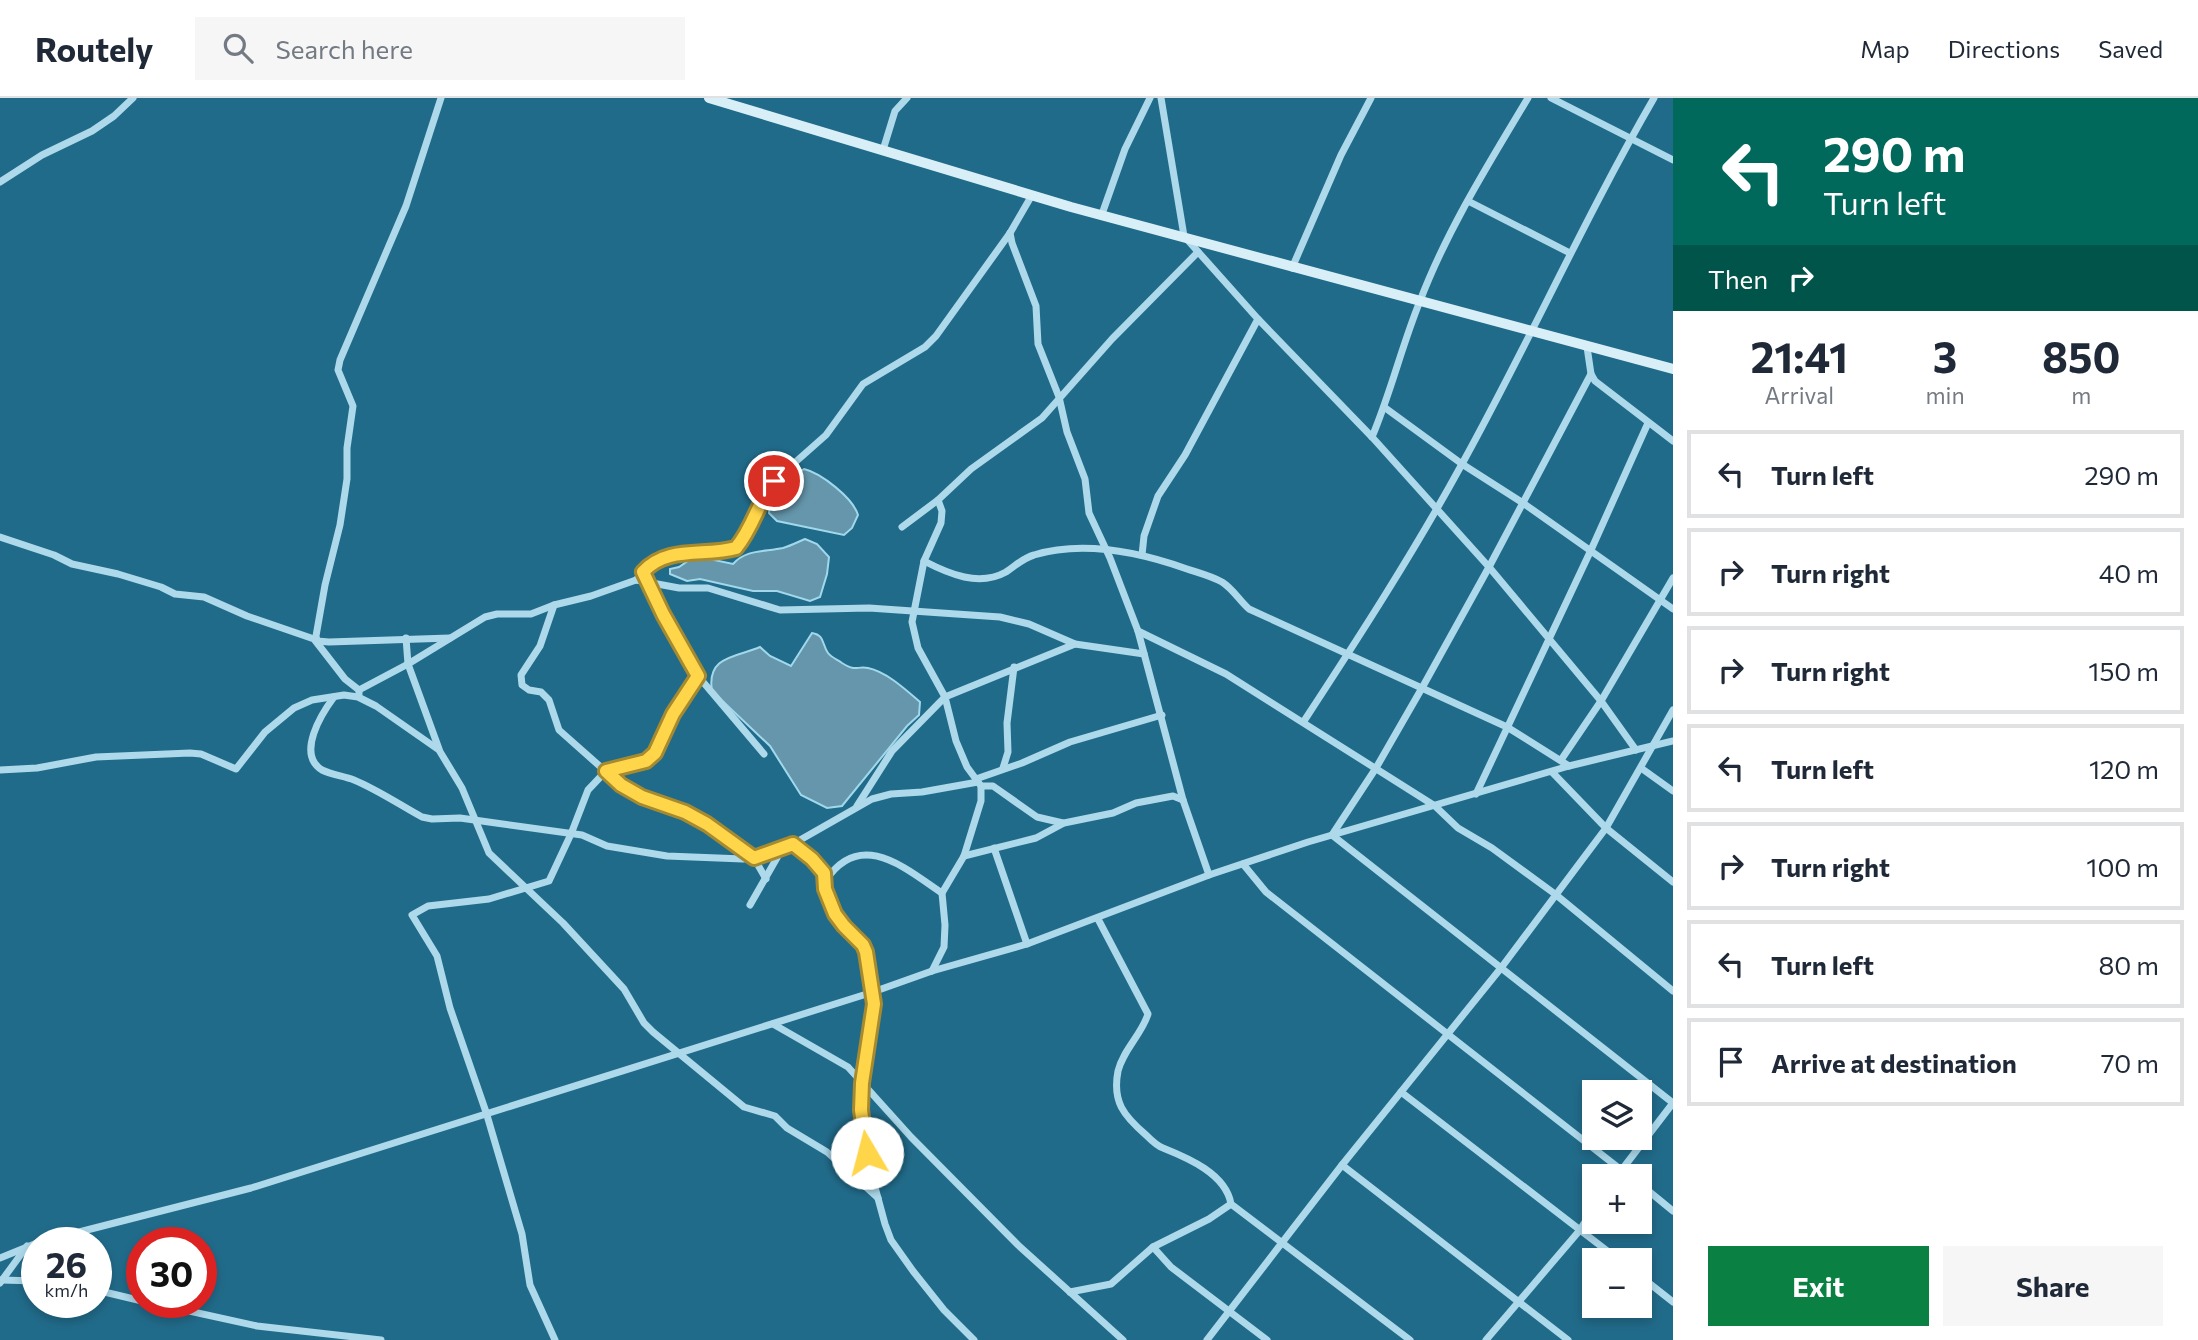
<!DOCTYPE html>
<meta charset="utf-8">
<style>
body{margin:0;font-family:Commissioner,sans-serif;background:#f6f6f7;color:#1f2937;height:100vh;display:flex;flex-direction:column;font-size:26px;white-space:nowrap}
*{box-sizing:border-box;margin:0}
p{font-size:23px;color:#747a83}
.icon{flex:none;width:38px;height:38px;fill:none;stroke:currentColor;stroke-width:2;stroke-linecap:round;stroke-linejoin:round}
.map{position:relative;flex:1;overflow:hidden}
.panel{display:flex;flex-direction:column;background:#fff;width:525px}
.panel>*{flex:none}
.guide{background:#00695c;color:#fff;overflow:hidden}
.tools{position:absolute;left:1582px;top:982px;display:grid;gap:14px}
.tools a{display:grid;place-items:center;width:70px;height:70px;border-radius:0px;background:#fff;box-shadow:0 4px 10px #0003;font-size:35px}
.speed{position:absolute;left:21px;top:1129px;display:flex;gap:14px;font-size:35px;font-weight:700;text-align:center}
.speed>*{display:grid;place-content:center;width:91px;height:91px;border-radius:50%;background:#fff;box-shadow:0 4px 10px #0003;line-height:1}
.speed small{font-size:18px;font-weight:400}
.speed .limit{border:10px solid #d22;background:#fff;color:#111}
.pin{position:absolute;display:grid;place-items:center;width:60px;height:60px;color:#fff;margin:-30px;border:4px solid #fff;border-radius:50%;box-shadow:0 2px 7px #0007}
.me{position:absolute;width:77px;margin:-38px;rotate:352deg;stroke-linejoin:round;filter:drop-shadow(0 0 5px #0008)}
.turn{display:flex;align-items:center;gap:24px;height:147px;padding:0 35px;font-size:32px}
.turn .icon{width:91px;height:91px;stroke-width:2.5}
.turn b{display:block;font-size:49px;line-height:60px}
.then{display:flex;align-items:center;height:66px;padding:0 35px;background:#0003;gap:14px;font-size:26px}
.eta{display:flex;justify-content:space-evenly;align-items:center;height:119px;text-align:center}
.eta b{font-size:42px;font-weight:700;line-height:49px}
.cta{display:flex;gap:14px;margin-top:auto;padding:14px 35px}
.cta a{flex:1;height:80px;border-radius:0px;background:#0b8043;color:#fff;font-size:28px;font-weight:700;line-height:80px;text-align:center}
.cta a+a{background:#f6f6f7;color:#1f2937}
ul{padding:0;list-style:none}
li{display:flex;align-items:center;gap:21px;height:88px;margin:0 14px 10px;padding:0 21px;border:4px solid #e0e1e3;border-radius:0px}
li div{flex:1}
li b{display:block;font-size:26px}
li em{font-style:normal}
header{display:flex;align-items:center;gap:42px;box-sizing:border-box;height:98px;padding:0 35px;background:#fff;border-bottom:2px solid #e0e1e3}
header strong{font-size:33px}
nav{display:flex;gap:38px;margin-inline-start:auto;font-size:24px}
.search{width:490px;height:63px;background:#f6f6f7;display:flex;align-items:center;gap:18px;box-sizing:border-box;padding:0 24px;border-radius:0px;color:#747a83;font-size:26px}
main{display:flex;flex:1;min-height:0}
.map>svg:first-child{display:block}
.water{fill:#6596ab;stroke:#a1d8ec;stroke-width:2}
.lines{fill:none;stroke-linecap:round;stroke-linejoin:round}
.street{stroke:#add9eb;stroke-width:7}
.secondary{stroke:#d8eff8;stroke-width:10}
.route-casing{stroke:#a68a30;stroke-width:18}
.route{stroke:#ffd54a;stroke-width:12}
</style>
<header>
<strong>Routely</strong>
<div class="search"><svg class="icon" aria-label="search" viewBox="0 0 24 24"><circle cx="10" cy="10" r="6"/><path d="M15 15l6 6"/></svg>Search here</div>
<nav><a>Map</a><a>Directions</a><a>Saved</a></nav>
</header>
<main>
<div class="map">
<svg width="1673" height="1242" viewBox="0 0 1673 1242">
<rect width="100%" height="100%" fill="#216b8a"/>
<g class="water">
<path d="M804 371C821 375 853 400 858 417L852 430 844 437 777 423 769 415C770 397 790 380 804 371Z"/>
<path d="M805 441 817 446 829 459 827 476 820 499 810 503 777 493H753L700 481 687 483 670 476V471L679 469 695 458 733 466C746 451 765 454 783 450 790 448 798 444 805 441Z"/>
<path d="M812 535C825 537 822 547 828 555 831 559 838 562 842 565 856 574 856 568 868 570 887 574 906 592 920 604L919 617 907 628 842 708 827 710 801 697 770 648 712 593C706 557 738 559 760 549L770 558 791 568Z"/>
</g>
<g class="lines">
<g class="street">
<path d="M441 0 406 108 340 262 338 272 353 308 347 350V381L340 427 325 487 316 538 317 543 329 544 450 540"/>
<path d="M1161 0 1184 138 1258 221 1372 339 1489 469 1601 603 1636 652"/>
<path d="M1551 0 1673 62"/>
<path d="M883 52 895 13 907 0"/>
<path d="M0 84 42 57 92 33 114 18 133 0"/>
<path d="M1468 103 1570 155"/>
<path d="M1102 116 1125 51 1150 0"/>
<path d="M1010 135 1012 145 1036 208 1038 246 1059 299 1067 334 1085 381 1089 415 1110 460 1138 533 1183 702 1209 777"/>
<path d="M1292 170 1341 57 1371 0"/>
<path d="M1587 249 1591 276 1595 283 1673 343"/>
<path d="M1591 276 1489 469 1422 590 1376 670 1332 737 1673 1005"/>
<path d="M1384 309 1462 366 1523 405 1673 511"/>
<path d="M1372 339C1391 294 1402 247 1420 203 1447 132 1489 65 1528 0"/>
<path d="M902 429 938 402 971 371 1042 320 1112 241 1198 154"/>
<path d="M0 439 54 457 72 466 118 476 161 489 175 496 204 499 247 518 314 541 345 581 359 592V596"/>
<path d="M1142 457 1144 438 1158 398 1185 357 1258 221"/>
<path d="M924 463C949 476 979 489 1006 474 1015 468 1023 460 1034 457 1084 442 1139 454 1187 471 1199 475 1211 478 1222 484 1233 491 1239 502 1249 511L1507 629 1569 668"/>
<path d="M646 481 663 516 698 578 764 656"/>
<path d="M636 482 679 490H708L780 512 869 510 1000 519 1029 526 1075 546 1144 556"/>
<path d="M554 507 540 548 521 577 522 587 529 592 541 594 549 602 559 632 621 687 652 704 685 714 707 726 754 760 766 781"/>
<path d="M1138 533 1226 576 1435 708 1458 730 1492 750 1555 796 1673 893"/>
<path d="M406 540 408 566 439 651"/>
<path d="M359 592 408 566 485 519 497 516H531L554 507 591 498 636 482 647 470 659 462 677 457 736 450 754 423 766 394 774 383 826 337 863 286 925 249 936 238 1010 135 1032 97"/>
<path d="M334 599C322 615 296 656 322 672 332 677 344 678 354 682 378 692 400 707 422 719L432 721 460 720 582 737 607 748 667 758 743 761 754 760 793 746 872 701 891 696 922 694 978 684"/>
<path d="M1304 623C1359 539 1414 454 1462 366 1529 245 1585 119 1654 0"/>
<path d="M1561 662 1601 603 1673 480"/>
<path d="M1003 670 1008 654 1007 625 1014 569"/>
<path d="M1641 670 1673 693"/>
<path d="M0 672 37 670 96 659 190 655 201 656 236 671 265 634 294 610 312 602 344 597 358 599 376 608 439 652 462 690 489 755 563 825 624 891 644 925 653 934 744 1009 775 1018 787 1030 827 1054 878 1100"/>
<path d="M1552 674 1606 730 1673 784"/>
<path d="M976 681 1022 665 1070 644 1162 617"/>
<path d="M981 688H993L1037 719 1063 725"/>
<path d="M1476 696 1591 452 1648 325"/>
<path d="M857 708 892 653 945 599 1075 546"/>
<path d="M793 746 824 775 825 791 835 816 843 829 862 847 866 854 874 906 862 985 861 1012 870 1071 885 1126 891 1142 913 1173 944 1212 974 1242"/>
<path d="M994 750 1027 846"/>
<path d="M964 758 1036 740 1064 725 1113 715 1136 705 1173 698 1183 702"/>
<path d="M1243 766 1266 794 1629 1078"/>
<path d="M826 782C861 730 906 771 942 795"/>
<path d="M750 807 782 751"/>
<path d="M1098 821 1148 916C1142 936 1123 952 1118 973 1112 1004 1124 1018 1146 1037 1151 1042 1157 1048 1163 1050 1188 1060 1226 1076 1231 1106L1410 1242"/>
<path d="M932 873 944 849 945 827 942 795 964 758 981 703V688L967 669 956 643 945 599 918 550 912 524 924 463 941 425 942 413 938 402"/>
<path d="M773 926 848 969 911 1039 1018 1147 1123 1242"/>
<path d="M1401 994 1619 1162"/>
<path d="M1342 1067 1568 1242"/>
<path d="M1617 1078 1673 1005"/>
<path d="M1640 1086 1673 1113"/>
<path d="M40 1144 251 1090 873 894 932 873 1027 846 1209 777 1308 744 1569 668 1673 643"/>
<path d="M1153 1149 1171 1169 1267 1242"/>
<path d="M0 1160 37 1145"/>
<path d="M1640 1178 1673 1204"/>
<path d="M1 1182 37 1183"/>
<path d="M0 1185 27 1148"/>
<path d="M96 1192 142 1203"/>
<path d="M1070 1194 1111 1186 1153 1149 1209 1121 1231 1106"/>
<path d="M148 1204 257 1228 381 1242"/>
<path d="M555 1242 530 1187 522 1136 486 1014 450 910 437 858 412 817 428 808 489 801 549 783 571 736 588 692 606 673 646 663 655 655 673 616 698 578"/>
<path d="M1207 1242 1342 1067 1501 870 1606 730 1673 612"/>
<path d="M1486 1242 1580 1132 1594 1110"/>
</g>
<path class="secondary" d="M709 0 1071 109 1673 271"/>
</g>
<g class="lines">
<defs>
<path id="route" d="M774 383C758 404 753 430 736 450 705 459 667 447 643 474L663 516 698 578 673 616 655 655 646 663 606 673 621 687 642 699 685 714 707 726 754 760 793 746 812 761 824 775 825 791 835 816 844 828 863 847 866 854 874 906 862 985 861 1012 867 1055"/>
</defs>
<use href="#route" class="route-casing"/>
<use href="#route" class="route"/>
</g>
</svg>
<div class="tools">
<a><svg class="icon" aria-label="layers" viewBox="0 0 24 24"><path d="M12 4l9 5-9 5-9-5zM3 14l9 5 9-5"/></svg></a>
<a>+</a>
<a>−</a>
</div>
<div class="speed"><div>26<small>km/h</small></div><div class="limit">30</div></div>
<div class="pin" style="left:774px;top:383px;background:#d93025"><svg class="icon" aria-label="arrive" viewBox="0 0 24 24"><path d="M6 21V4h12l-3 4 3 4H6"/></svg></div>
<svg class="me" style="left:867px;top:1055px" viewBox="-20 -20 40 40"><circle r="19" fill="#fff"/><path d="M0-13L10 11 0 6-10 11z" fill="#ffd54a"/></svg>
</div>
<section class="panel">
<div class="guide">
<div class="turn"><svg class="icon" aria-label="left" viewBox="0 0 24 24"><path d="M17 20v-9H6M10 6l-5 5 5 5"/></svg><div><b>290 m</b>Turn left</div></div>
<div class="then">Then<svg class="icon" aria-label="right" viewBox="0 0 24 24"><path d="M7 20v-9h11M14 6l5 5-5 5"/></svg></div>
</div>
<div class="eta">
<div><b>21:41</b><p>Arrival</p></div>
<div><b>3</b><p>min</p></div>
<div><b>850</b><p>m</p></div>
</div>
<ul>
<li><svg class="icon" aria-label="left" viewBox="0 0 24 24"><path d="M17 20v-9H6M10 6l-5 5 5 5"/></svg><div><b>Turn left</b></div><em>290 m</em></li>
<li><svg class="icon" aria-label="right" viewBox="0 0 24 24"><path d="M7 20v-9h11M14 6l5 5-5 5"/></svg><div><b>Turn right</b></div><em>40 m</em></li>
<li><svg class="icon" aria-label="right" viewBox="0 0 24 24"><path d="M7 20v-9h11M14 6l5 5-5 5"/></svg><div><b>Turn right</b></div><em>150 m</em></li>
<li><svg class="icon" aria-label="left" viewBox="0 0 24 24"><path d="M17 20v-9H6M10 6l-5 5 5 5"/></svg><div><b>Turn left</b></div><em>120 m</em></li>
<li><svg class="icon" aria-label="right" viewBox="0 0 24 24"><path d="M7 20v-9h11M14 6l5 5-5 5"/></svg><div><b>Turn right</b></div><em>100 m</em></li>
<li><svg class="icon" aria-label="left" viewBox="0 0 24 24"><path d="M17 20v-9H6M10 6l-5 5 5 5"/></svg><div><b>Turn left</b></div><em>80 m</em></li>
<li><svg class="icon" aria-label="arrive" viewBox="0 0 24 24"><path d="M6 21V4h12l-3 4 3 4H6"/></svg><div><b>Arrive at destination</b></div><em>70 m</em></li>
</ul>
<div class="cta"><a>Exit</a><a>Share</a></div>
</section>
</main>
